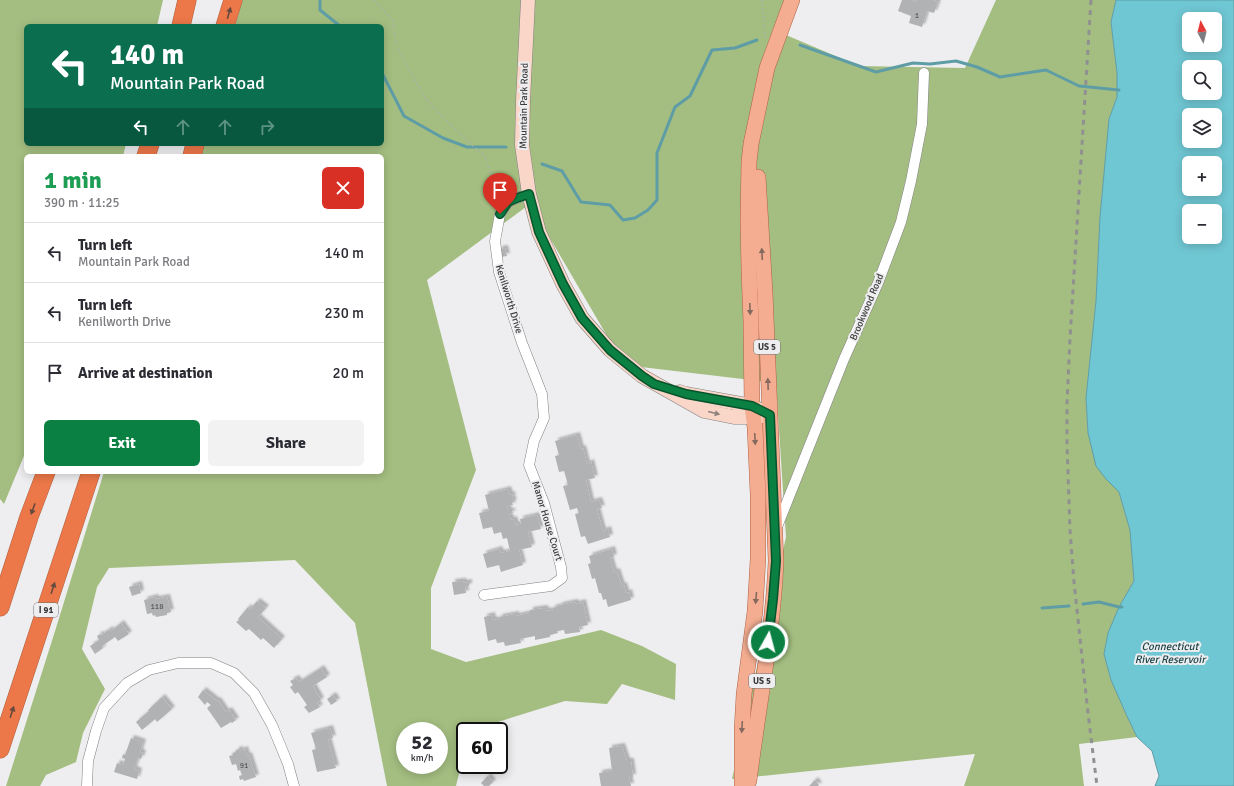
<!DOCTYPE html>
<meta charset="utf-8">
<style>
body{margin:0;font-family:Signika,sans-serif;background:#f2f2f3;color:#2b2b33;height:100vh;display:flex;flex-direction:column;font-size:15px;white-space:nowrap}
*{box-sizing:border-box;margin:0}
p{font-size:13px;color:#7c7c81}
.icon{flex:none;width:22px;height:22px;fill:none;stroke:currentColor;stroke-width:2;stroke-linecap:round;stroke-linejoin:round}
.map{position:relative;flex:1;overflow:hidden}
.sheet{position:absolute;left:24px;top:154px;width:360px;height:320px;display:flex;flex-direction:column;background:#fff;border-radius:6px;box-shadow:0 2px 10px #0003}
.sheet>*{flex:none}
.banner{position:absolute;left:24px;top:24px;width:360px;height:122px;border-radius:6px;box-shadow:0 2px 10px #0003;background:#0b6e4f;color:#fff;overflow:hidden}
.needle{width:26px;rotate:353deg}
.buttons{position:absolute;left:1182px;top:12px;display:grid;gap:8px}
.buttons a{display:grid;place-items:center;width:40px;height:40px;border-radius:6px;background:#fff;box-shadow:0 2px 10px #0003;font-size:20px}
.speed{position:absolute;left:396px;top:722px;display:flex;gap:8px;font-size:20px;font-weight:700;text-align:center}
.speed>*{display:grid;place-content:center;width:52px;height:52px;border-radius:50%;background:#fff;box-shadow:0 2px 10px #0003;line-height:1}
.speed small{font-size:10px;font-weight:400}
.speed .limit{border:2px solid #111;border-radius:6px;background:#fff;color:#111}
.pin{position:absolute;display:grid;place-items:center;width:34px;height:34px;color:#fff;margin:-41px -17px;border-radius:50% 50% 50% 0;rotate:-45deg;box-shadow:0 0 4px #0007}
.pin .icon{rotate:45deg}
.me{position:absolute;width:44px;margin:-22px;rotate:7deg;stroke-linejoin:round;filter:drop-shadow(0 0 3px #0008)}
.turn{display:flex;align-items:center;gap:14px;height:84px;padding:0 20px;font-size:18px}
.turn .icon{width:52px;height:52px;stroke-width:2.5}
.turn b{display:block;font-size:28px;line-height:34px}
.lanes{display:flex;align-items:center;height:38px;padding:0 20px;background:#0003;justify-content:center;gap:20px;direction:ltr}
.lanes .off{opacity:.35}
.round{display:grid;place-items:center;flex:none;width:42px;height:42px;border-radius:6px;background:#f2f2f3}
.head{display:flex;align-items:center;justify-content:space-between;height:68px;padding:0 20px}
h1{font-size:24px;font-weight:800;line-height:30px;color:#1e9e55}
.primary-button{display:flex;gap:8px;margin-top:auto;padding:8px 20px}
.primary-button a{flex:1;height:46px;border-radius:6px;background:#0b8043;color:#fff;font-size:16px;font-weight:800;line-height:46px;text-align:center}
.primary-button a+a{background:#f2f2f3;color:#2b2b33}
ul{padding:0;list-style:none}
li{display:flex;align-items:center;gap:12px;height:60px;padding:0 20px;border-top:1px solid #e1e1e2}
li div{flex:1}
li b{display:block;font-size:15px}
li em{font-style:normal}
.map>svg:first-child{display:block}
.forest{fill:#a4be81;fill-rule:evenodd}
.water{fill:#6fc7d3;stroke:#5f9da6;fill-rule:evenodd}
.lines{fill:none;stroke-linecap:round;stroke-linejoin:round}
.stream{stroke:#5f9da6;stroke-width:3}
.building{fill:#b1b2b3;filter:url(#shadow)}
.street-casing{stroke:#808081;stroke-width:11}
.secondary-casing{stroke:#808081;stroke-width:15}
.primary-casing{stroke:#ae6244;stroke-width:16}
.highway-casing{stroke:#ae6244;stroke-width:19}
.path{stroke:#acacae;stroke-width:2;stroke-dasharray:1 3;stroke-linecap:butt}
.street{stroke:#fff;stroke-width:10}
.secondary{stroke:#f9d6c8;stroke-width:14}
.primary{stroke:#f4ad91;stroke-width:15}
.highway{stroke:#ec7748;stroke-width:18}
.rail{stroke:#909091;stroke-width:3;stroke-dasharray:5 5;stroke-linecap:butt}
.oneway{fill:#674a3f}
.oneway2{fill:#85695e}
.oneway3{fill:#90817b}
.route-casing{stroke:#07532c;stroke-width:10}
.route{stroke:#0b8043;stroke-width:7}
.labels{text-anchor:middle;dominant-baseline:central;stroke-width:4;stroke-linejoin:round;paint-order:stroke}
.number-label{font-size:8px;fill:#58595a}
.shield{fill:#eeeef0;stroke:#717172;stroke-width:1}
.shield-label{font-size:9px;font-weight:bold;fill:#3b3b3c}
.street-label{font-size:10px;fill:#3b3b3c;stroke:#eeeef0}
.water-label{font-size:11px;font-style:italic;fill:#1c454a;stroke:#eeeef0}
</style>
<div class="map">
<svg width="1234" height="786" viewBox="0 0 1234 786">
<defs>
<filter id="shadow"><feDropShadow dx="3" dy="-3" stdDeviation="1" flood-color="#0004"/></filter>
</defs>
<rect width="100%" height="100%" fill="#eeeef0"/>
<g class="forest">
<path d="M0 0H163L157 26H26V144H126L123 156H26V451L4 504 0 499Z"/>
<path d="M242 0H800L786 35 859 66 965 68 996 0H1116L1111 22 1117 73V97L1109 119 1100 217 1096 301 1086 398 1088 433 1106 479 1119 492 1130 530 1134 581 1119 607 1108 633 1104 654 1111 680 1126 714 1137 737 1079 744 1084 786H964L975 754 732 779 786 537 776 383 624 365 530 204 427 280 476 470 431 588V649L466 662 601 630 642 646 676 664 675 700 622 684 607 704 565 701 469 731H465V749L456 786H387L355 623 295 560 109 568 97 587 82 649 105 689 83 733 76 762 46 775 40 786H6L56 628 104 472H382V156H197L201 144H382V26H235ZM405 731H439V765H405Z"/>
</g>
<path class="water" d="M1116 0H1234V786H1155L1159 776 1152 751 1137 737 1126 714 1111 680 1104 654 1108 633 1119 607 1134 581 1130 530 1119 492 1106 479 1096 466 1088 433 1086 398 1096 301 1100 217 1109 119 1117 97V73L1111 22ZM1189 19H1215V45H1189ZM1189 67H1215V93H1189ZM1189 115H1215V141H1189ZM1189 163H1215V189H1189ZM1189 211H1215V237H1189Z"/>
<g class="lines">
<g class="stream">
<path d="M320 0V10L340 26"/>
<path d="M800 45 876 72 913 63 930 64 956 61 977 67 1000 77 1046 70 1079 86 1119 90"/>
<path d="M382 73 404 116 443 138 467 147H506"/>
<path d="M542 164 562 171 581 202 610 205 623 220 635 218 648 210 657 200V153L675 107 690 96 712 50 735 48 757 40"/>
<path d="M1083 604 1099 602 1119 607H1122"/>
<path d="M1042 608 1069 606"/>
</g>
</g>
<g class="building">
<path d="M902 0H911L916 2 917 0H933L938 2 934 13 927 11 922 27 909 23 911 16 898 11Z"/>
<path d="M505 248 507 256 500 257 499 249Z"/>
<path d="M577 435 581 449 583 448 587 464 591 462 595 478 586 480 591 502 599 500 602 508 597 509 603 531 608 529 610 537 588 544 585 536 581 537 575 514 579 513 577 508 570 510 563 486 568 485 564 471 559 472 555 456 559 455 555 441Z"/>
<path d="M508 489 510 495 512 494 513 497 511 498V499H513L514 502H512L513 505 507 506 509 511H512L513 513 509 514 511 520 514 519 516 525 521 524 520 519 537 515 541 529 528 532 532 547 519 550 523 565 501 572 499 565 487 568 483 554 499 549 501 553 510 551 507 538 503 539 501 532 494 534 492 527 483 529 479 513 489 511 485 495Z"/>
<path d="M612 549 614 557 610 558 614 572 617 571 622 586 624 585 626 593 629 592 631 600 608 607 606 599 603 600 601 593H599L595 578 592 579 588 564 591 563 589 556Z"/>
<path d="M463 581 464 583 469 582V586L465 587 466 593 454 595 452 582Z"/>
<path d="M139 584 141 593 132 596 129 587Z"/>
<path d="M155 597 156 599 167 597 171 612 167 613V615L156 617 155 615 153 616 152 613 147 614 144 600Z"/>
<path d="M257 601 266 608 258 617 282 639 274 648 263 638 261 640 249 629 246 631 236 622 239 620 238 619 248 607 250 609Z"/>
<path d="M575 602 576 604 583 602 588 625 579 627 580 632 565 634 564 630 557 631 558 633 550 635V637L535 640V636L520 639 521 643 505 646 504 642 497 643 496 639 488 641 484 617 492 615 493 620 500 619 499 617 516 614V616L530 613V610L545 608 546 611 553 610 552 608 560 606V605Z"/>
<path d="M121 623 129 634 118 641 115 637 102 646 103 648 95 654 90 646 99 640 97 636 100 634 101 635 110 629 111 631Z"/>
<path d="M321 668 327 677 313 686 321 700 317 703 320 707 309 713 304 707 307 705 298 692 295 694 290 687 293 685 290 681 296 678 299 682Z"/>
<path d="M203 690 217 701 218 700 226 712 229 710 236 720 232 723 231 722 221 728 207 708 211 705 207 702 205 705 198 697Z"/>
<path d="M333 695 337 701 331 705 327 699Z"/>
<path d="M162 697 172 709 157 722 155 719 142 730 136 722 149 711 148 710Z"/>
<path d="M330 728 333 738 328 739 336 768 317 772 312 750 316 749 311 733Z"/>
<path d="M131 738 143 742 140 752 143 753 141 759 138 758 134 769 139 771 137 779 114 772 117 763 123 765 125 759 122 758 123 754 125 755Z"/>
<path d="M622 746 627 761H631L633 777H629L631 786H601L599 773 612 771 609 748Z"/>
<path d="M240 749V751L245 749 247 756 249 755 256 777 244 781 243 779 240 780 239 776 242 775 240 770 238 771 236 764 232 765 229 756 233 755V753L236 752V750Z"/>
<path d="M488 776 493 782 489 786H484L481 783Z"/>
<path d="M815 780 819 785 818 786H809Z"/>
</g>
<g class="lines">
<defs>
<g id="street">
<path d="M777 527 844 359 878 283 901 222 911 181 922 124 924 73"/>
<path d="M484 595 551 586 562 578 561 567 544 503 529 465 534 441 544 418 542 394 522 343 499 272 495 241 500 214 508 202 517 198 529 194"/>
<path d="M87 786 88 761 96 731 104 708 127 683 149 670 178 663H211L234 673 254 693 272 725 288 764 294 786"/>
</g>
<g id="secondary">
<path d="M528 0 523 101 522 145 529 194 539 232 563 284 582 318 610 350 642 376 704 411 734 417H754L770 415"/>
<path d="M680 392 686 394 752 406 762 411"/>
</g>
<g id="primary">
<path d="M749 781C758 708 773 634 776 561L765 293 758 177"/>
<path d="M742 786V729L744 694 755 611 758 559V495L755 428 752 406 751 322 749 270 748 218 749 162 751 144 767 68 792 0"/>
</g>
<g id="highway">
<path d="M181 26 187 0"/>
<path d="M225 26 233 0"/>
<path d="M146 156 150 144"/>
<path d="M192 156 195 144"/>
<path d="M0 607 29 517 46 472"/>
<path d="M0 749 91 472"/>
</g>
</defs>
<use href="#street" class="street-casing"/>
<use href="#secondary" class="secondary-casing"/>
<use href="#primary" class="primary-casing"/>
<use href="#highway" class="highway-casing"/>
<g class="path">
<path d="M374 0 393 21 395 40 399 51 425 98 441 115 476 149 484 154 490 172 508 190"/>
<path d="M762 0 765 37"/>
</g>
<use href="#street" class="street"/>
<use href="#secondary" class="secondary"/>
<use href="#primary" class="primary"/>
<use href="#highway" class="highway"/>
<path class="rail" d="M1091 0 1070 338 1067 403V444L1070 530 1074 582 1088 713 1097 786"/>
</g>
<defs><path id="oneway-solid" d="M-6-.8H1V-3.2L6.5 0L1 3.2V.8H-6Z"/></defs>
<g class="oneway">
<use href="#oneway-solid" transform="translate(229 13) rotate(-74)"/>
<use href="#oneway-solid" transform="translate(33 509) rotate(110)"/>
<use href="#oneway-solid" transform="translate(53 588) rotate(-72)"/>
<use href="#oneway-solid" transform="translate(12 712) rotate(-72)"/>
</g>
<g class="oneway2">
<use href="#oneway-solid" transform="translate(762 254) rotate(-93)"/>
<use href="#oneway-solid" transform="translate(750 309) rotate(88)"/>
<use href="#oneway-solid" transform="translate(768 384) rotate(-92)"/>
<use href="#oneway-solid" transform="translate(755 439) rotate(87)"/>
<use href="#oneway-solid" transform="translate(756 598) rotate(95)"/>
<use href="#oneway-solid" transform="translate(742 727) rotate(93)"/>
</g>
<use class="oneway3" href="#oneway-solid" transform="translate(714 413) rotate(14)"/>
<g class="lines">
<defs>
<path id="route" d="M500 214 508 202 517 198 529 194 539 232 563 284 582 318 610 350 642 376 654 384 686 394 752 406 770 415 776 561 773 599 768 642"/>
</defs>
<use href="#route" class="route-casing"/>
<use href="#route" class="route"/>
</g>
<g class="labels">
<g class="number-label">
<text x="917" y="15">1</text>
<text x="157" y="606">118</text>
<text x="244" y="765">91</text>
</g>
<g class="shield">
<rect x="754" y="340" width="26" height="14" rx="3"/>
<rect x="34" y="603" width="24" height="14" rx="3"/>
<rect x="749" y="674" width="26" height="14" rx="3"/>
</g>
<g class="shield-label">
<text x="767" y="347">US 5</text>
<text x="46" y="610">I 91</text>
<text x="762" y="681">US 5</text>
</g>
<g class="street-label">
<text transform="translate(524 106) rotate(-89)">Mountain Park Road</text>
<text transform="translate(509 299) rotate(73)">Kenilworth Drive</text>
<text transform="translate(867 307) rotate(-67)">Brookwood Road</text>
<text transform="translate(547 521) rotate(73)">Manor House Court</text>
</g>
<g class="water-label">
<text x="1170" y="646">Connecticut<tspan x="1170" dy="13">River Reservoir</tspan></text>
</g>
</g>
</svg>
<div class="buttons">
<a><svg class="needle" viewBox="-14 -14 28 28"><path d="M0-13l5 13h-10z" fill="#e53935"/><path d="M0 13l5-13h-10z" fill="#7c7c81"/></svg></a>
<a><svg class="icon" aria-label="search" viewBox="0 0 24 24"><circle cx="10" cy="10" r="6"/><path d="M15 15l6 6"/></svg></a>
<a><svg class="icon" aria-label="layers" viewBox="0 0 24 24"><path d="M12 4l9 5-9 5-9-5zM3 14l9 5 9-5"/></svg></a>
<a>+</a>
<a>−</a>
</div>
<div class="speed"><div>52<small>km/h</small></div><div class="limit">60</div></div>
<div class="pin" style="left:500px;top:214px;background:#d93025"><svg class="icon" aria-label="arrive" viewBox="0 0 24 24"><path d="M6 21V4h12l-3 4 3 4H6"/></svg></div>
<svg class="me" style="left:768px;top:642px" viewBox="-20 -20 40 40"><circle r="17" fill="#0b8043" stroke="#fff" stroke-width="3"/><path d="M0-11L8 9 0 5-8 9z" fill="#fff"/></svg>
<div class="banner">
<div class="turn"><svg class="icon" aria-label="left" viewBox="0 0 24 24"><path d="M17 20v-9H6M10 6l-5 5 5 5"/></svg><div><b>140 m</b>Mountain Park Road</div></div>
<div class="lanes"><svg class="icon" aria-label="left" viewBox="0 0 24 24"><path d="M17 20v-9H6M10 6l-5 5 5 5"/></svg><svg class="icon off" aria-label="ahead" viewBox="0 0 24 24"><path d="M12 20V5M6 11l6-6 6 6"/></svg><svg class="icon off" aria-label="ahead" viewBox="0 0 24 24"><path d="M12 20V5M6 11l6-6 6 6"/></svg><svg class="icon off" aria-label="right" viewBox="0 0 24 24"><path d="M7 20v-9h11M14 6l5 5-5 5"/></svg></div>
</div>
<section class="sheet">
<div class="head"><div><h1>1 min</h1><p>390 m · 11:25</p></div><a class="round" style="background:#d93025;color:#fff"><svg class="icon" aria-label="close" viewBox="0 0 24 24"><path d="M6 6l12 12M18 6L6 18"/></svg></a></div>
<ul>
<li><svg class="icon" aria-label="left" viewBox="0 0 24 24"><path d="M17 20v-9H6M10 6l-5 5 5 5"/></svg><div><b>Turn left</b><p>Mountain Park Road</p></div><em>140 m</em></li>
<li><svg class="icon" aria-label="left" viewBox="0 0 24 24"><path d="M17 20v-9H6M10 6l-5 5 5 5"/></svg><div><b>Turn left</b><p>Kenilworth Drive</p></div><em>230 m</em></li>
<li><svg class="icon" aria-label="arrive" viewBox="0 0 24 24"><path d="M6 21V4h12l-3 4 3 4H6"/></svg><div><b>Arrive at destination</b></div><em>20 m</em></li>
</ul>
<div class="primary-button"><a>Exit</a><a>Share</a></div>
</section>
</div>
